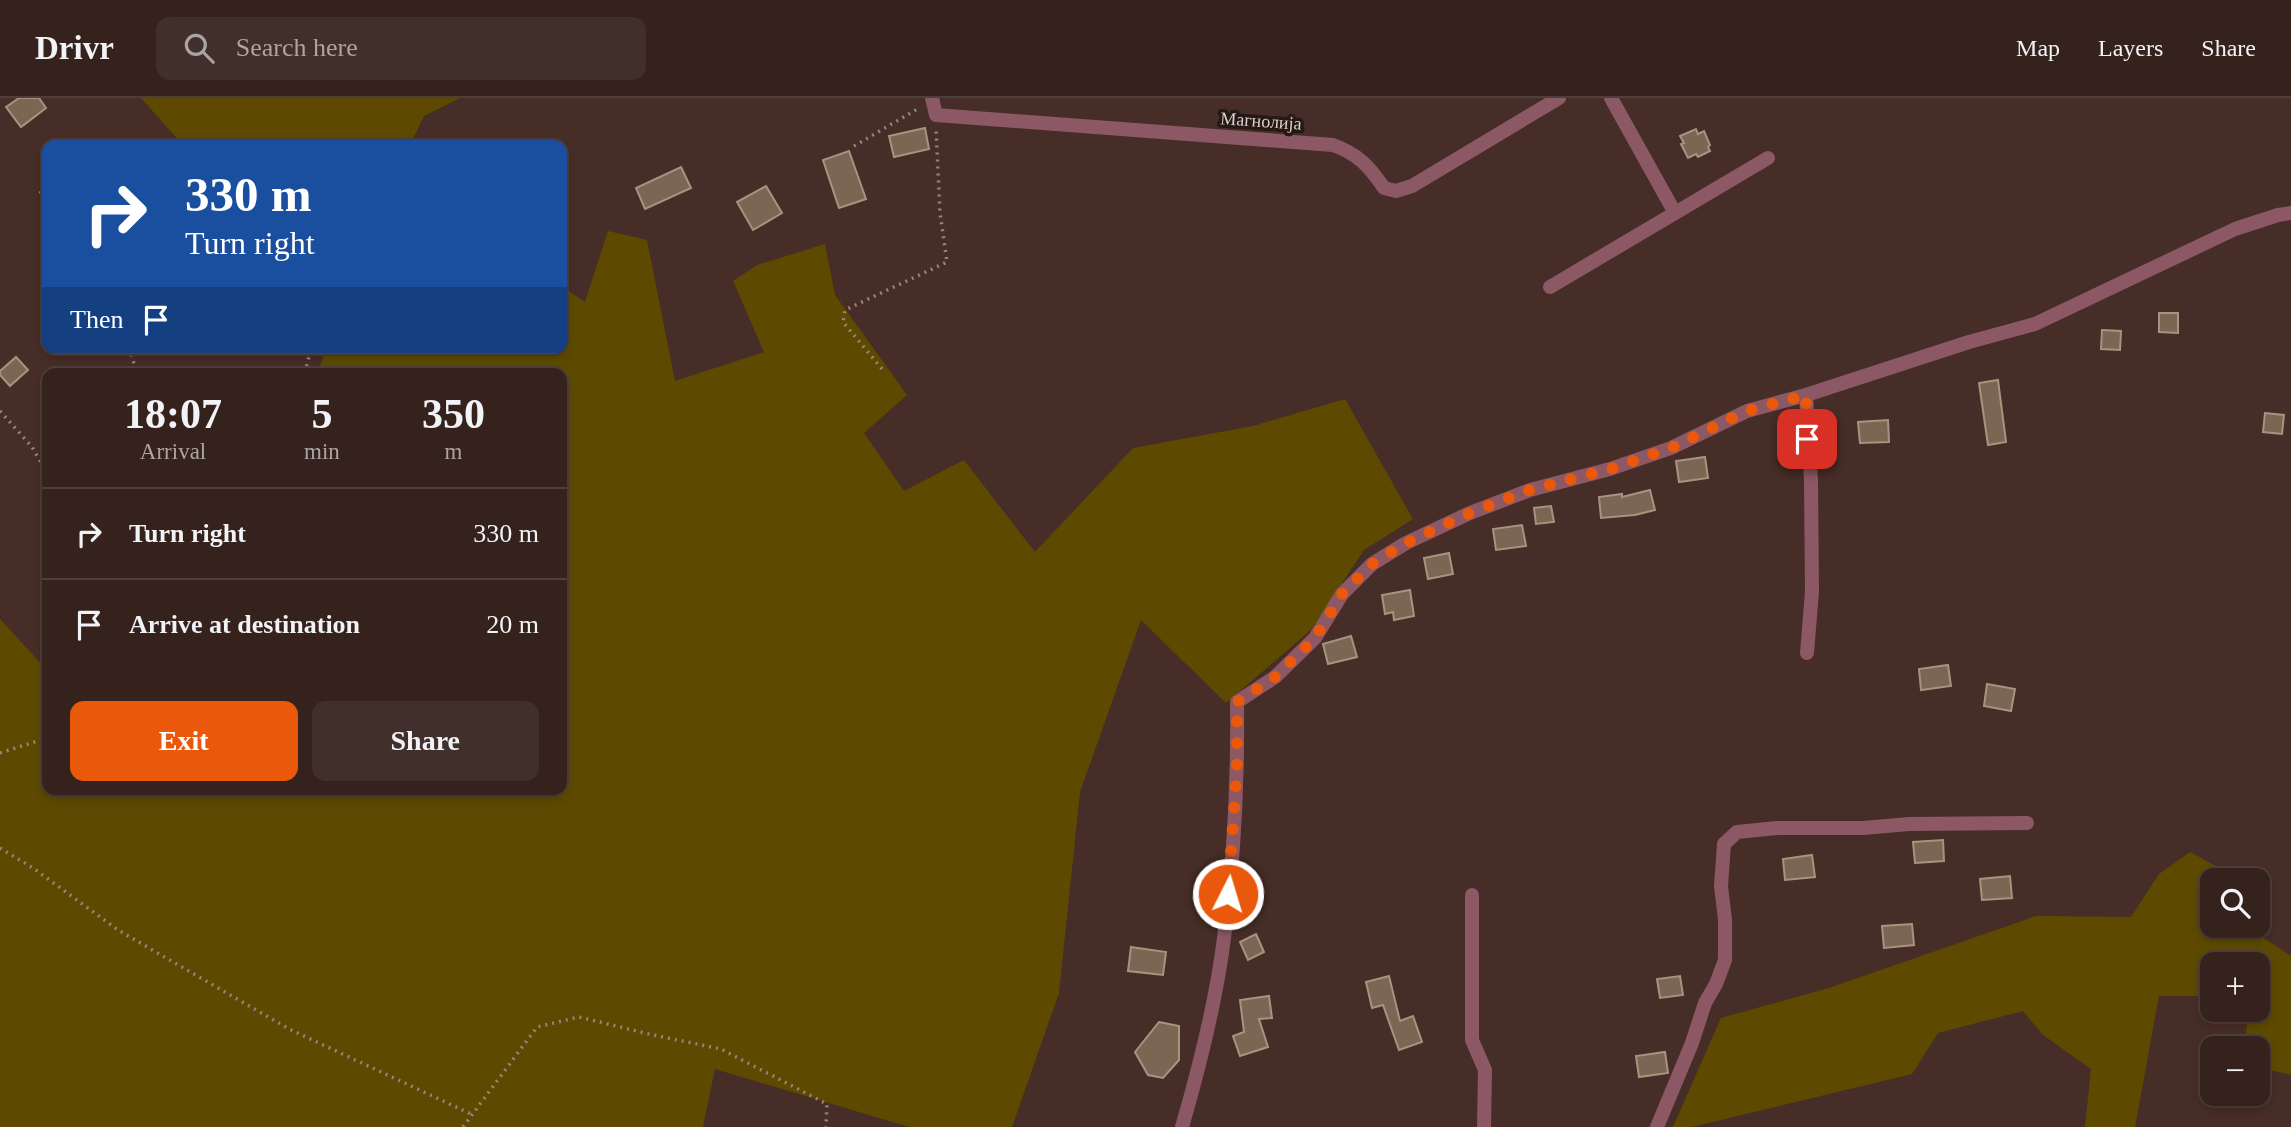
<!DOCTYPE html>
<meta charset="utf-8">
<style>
body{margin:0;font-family:Georgia,serif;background:#402f2a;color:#f1f3f6;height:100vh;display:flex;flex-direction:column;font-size:26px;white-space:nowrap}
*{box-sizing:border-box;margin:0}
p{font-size:23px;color:#aaa4a4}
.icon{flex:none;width:38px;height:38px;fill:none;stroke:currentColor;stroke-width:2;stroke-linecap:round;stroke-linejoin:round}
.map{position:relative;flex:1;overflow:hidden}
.details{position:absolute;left:42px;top:270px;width:525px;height:427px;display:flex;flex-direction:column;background:#35221d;border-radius:14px;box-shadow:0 4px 10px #0003,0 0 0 2px #4f3f3b}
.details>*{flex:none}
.hud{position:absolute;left:42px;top:42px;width:525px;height:214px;border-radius:14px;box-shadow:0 4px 10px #0003,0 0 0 2px #4f3f3b;background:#1a4fa0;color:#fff;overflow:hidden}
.fabs{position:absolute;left:2200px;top:770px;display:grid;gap:14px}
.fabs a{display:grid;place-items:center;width:70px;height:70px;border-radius:14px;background:#35221d;box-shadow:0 4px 10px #0003,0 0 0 2px #4f3f3b;font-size:35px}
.pin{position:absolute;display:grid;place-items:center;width:60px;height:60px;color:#fff;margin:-30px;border-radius:14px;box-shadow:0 4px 10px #0006}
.me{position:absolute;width:77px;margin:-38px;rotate:5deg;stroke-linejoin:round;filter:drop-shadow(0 0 5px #0008)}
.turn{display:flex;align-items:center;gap:24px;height:147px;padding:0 28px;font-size:32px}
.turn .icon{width:91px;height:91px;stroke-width:2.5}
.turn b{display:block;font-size:49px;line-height:60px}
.then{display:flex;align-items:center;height:66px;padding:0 28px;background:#0003;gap:14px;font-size:26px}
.eta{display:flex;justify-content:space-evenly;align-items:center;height:119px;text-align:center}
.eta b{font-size:42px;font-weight:600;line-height:49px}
.primary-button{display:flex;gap:14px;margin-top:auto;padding:14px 28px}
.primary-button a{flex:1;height:80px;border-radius:14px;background:#ea580c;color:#fff;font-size:28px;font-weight:600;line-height:80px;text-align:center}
.primary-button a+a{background:#402f2a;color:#f1f3f6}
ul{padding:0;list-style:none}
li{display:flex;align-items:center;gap:21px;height:91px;padding:0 28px;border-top:2px solid #4f3f3b}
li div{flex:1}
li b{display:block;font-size:26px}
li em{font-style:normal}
header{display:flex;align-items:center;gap:42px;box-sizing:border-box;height:98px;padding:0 35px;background:#35221d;border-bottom:2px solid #4f3f3b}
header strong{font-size:33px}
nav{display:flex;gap:38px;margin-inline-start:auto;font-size:24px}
.search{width:490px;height:63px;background:#402f2a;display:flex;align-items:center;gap:18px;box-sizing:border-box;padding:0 24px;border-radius:14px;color:#aaa4a4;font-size:26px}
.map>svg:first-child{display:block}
.green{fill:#5d4a00}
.building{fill:#7c6653;stroke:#a9927f;stroke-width:2}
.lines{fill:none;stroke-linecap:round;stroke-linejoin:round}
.path{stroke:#98837e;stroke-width:3.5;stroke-dasharray:2 5;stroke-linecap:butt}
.minor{stroke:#8d5865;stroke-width:14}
.route{stroke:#ea580c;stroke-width:12;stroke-dasharray:0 21.6}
.labels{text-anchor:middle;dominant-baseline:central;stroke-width:7;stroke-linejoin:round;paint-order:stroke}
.street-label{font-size:18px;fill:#dfceca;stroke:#251916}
</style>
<header>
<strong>Drivr</strong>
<div class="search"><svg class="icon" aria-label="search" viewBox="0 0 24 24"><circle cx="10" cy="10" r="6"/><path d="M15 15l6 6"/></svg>Search here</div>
<nav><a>Map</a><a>Layers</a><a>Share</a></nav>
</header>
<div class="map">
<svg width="2291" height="1029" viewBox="0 0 2291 1029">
<rect width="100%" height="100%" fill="#472d27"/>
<g class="green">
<path d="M141 0H460L424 18 410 47H183Z"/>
<path d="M608 133 647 142 675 283 764 254 733 183 757 167 825 146 835 197 907 297 864 335 904 393 964 362 1035 454 1133 350 1253 328 1345 301 1413 421 1364 452 1311 532 1226 605 1141 522 1080 694 1059 895 1012 1029H909L715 971 703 1029H0V521L47 572V691H562V275H317L327 250H562V189L585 204Z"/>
<path d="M2190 754 2238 780V782H2212V828H2249V830L2291 858V977L2258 969V950H2245L2248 912H2258V866H2212V898H2159L2135 1029H2085L2091 971 2043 937 2023 913 1938 935 1912 976 1692 1029H1673L1721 920 1829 890 2036 818 2131 819 2159 776Z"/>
</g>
<g class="building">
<path d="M19 0H39L46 10 21 29 6 9Z"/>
<path d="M925 30 929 51 894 59 889 38Z"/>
<path d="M1696 31 1698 36 1704 33 1710 47 1708 49 1710 53 1698 59 1696 56 1688 60 1681 46 1684 45 1680 38Z"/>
<path d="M849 53 866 101 839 110 823 62Z"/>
<path d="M681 69 691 90 645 111 636 90Z"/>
<path d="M766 88 782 115 753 132 737 104Z"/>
<path d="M2159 215H2178V235L2159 234Z"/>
<path d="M2102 232 2121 233 2120 252 2101 251Z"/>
<path d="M16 259 28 272 10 288 0 277V273Z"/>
<path d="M1998 282 2006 344 1988 347 1979 285Z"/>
<path d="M2265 315 2284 317 2282 336 2263 334Z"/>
<path d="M1888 322 1889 344 1860 345 1858 324Z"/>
<path d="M1829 341 1831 366 1820 367 1818 343Z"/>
<path d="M1705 359 1708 380 1679 384 1676 363Z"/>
<path d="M1650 392 1655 412 1635 417 1601 420 1599 399 1622 396V399Z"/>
<path d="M1551 408 1554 424 1536 426 1534 410Z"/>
<path d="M1522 427 1526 448 1496 452 1493 431Z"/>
<path d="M1449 455 1453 476 1428 481 1424 460Z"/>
<path d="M1410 492 1414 518 1394 522 1393 514 1385 516 1382 497Z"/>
<path d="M1351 538 1357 559 1328 566 1323 546Z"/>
<path d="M1948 567 1951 588 1921 592 1919 571Z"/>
<path d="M1987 586 2015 591 2011 613 1984 608Z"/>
<path d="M1943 742 1944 763 1915 765 1913 744Z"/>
<path d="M1812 757 1815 779 1785 782 1783 761Z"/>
<path d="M2010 778 2012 800 1982 802 1980 781Z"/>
<path d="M1912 826 1914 847 1884 850 1882 828Z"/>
<path d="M1256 836 1264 854 1248 862 1240 844Z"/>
<path d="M1131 849 1166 854 1163 877 1128 873Z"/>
<path d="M1389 878 1400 923 1413 918 1422 944 1399 952 1383 907 1372 910 1366 884Z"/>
<path d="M1680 878 1683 897 1660 900 1657 881Z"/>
<path d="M1269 898 1272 920 1259 921 1268 949 1240 958 1233 938 1244 934 1240 902Z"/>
<path d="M1159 924 1179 928V962L1163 980 1148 977 1135 954Z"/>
<path d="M1665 954 1668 975 1639 979 1636 958Z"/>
</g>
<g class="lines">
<g class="path">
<path d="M394 47 399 42 416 45"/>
<path d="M854 48 919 10"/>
<path d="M40 93 47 104"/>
<path d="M129 250 137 275"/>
<path d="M882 271 843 224 845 212 947 164 940 115 936 30"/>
<path d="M305 275 311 250"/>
<path d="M0 313 32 349 47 375"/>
<path d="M0 655 47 640"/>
<path d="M0 750 33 770 118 832 289 931 471 1016"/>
<path d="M463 1029 537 929 579 919 653 937 721 951 827 1006 826 1029"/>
</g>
<g class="minor">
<path d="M932 0 936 17 1333 47C1358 56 1369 68 1384 90L1396 93 1412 88 1559 0"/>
<path d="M1611 0 1675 115"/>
<path d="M1550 189 1768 60"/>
<path d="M1806 297 1811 383 1812 493 1807 555"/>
<path d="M1472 797V942L1485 972 1484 1029"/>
<path d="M1182 1029C1200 967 1216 904 1224 840 1234 762 1238 683 1237 604L1275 579 1315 540 1342 496 1372 466 1406 445 1470 415 1530 392 1610 371 1671 350 1747 313 1806 297 1969 244 2035 226 2235 131 2278 117 2291 115"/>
<path d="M1657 1029 1692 945 1705 905 1716 886 1725 862V822L1721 788 1724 746 1737 734 1777 730H1863L1909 726 2027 725"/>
</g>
</g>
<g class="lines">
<path class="route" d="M1228 796 1237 671V604L1275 579 1315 540 1342 496 1372 466 1406 445 1470 415 1530 392 1610 371 1671 350 1747 313 1806 297 1807 341"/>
</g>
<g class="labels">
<g class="street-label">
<text transform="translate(1261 23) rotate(4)">Магнолија</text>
</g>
</g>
</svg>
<div class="fabs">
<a><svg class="icon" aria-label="search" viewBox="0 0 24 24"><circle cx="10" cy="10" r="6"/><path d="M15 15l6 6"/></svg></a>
<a>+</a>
<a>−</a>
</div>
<div class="pin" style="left:1807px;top:341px;background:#d93025"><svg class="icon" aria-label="arrive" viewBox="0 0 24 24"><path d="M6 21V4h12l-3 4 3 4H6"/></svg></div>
<svg class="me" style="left:1228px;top:796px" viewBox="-20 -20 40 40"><circle r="17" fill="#ea580c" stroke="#fff" stroke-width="3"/><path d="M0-11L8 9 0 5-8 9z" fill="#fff"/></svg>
<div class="hud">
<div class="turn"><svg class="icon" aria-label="right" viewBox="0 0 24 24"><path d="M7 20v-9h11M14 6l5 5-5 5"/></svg><div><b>330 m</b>Turn right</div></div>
<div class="then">Then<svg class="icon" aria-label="arrive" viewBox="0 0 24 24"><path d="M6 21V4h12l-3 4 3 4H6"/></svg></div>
</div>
<section class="details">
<div class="eta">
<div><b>18:07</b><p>Arrival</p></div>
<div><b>5</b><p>min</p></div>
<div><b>350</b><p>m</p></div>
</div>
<ul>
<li><svg class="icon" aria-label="right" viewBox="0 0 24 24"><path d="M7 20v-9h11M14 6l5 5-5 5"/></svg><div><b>Turn right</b></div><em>330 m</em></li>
<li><svg class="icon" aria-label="arrive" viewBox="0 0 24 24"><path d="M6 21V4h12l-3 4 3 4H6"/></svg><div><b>Arrive at destination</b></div><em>20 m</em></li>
</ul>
<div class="primary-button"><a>Exit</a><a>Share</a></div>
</section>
</div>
